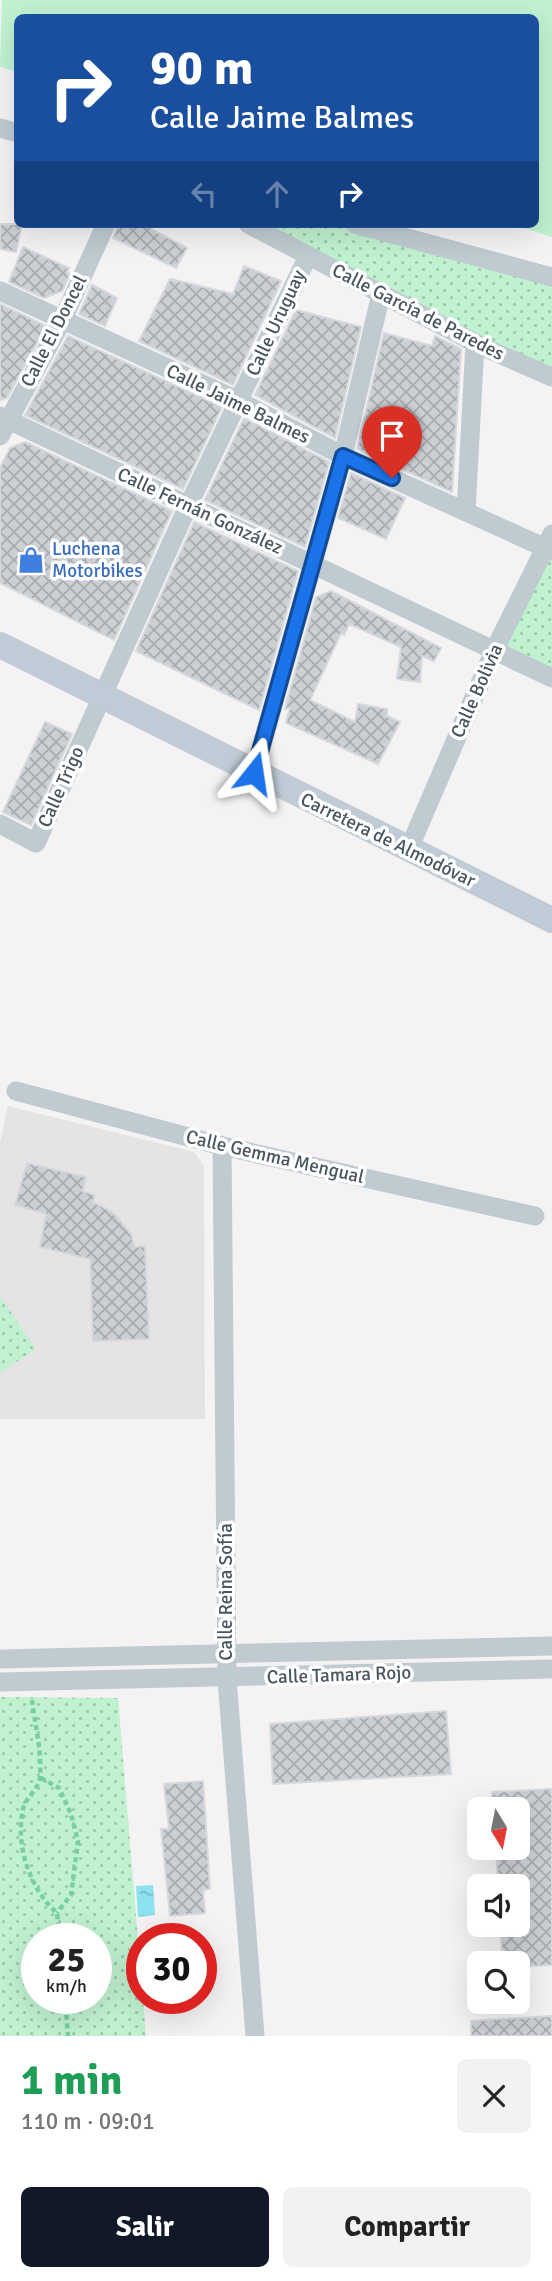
<!DOCTYPE html>
<html lang="es">
<meta charset="utf-8">
<style>
body{margin:0;font-family:Signika,sans-serif;background:#f2f2f2;color:#222;height:100vh;display:flex;flex-direction:column;font-size:26px;white-space:nowrap}
*{box-sizing:border-box;margin:0}
p{font-size:23px;color:#767676}
.icon{flex:none;width:38px;height:38px;fill:none;stroke:currentColor;stroke-width:2;stroke-linecap:round;stroke-linejoin:round}
.map{position:relative;height:2036px;overflow:hidden}
.sheet{display:flex;flex-direction:column;background:#fff;flex:1}
.sheet>*{flex:none}
.banner{position:absolute;left:14px;top:14px;width:525px;height:214px;border-radius:10px;box-shadow:0 7px 28px #0002;background:#1a4fa0;color:#fff;overflow:hidden}
.needle{width:46px;rotate:170deg}
.tools{position:absolute;left:467px;top:1797px;display:grid;gap:14px}
.tools a{display:grid;place-items:center;width:63px;height:63px;border-radius:10px;background:#fff;box-shadow:0 7px 28px #0002;font-size:35px}
.speed{position:absolute;left:21px;top:1923px;display:flex;gap:14px;font-size:35px;font-weight:700;text-align:center}
.speed>*{display:grid;place-content:center;width:91px;height:91px;border-radius:50%;background:#fff;box-shadow:0 7px 28px #0002;line-height:1}
.speed small{font-size:18px;font-weight:400}
.speed .limit{border:10px solid #d22;background:#fff;color:#111}
.pin{position:absolute;display:grid;place-items:center;width:60px;height:60px;color:#fff;margin:-72px -30px;border-radius:50% 50% 50% 0;rotate:-45deg;box-shadow:0 0 7px #0007}
.pin .icon{rotate:45deg}
.me{position:absolute;width:77px;margin:-38px;rotate:15deg;stroke-linejoin:round;filter:drop-shadow(0 0 5px #0008)}
.turn{display:flex;align-items:center;gap:24px;height:147px;padding:0 21px;font-size:32px}
.turn .icon{width:91px;height:91px;stroke-width:2.5}
.turn b{display:block;font-size:49px;line-height:60px}
.lanes{display:flex;align-items:center;height:66px;padding:0 21px;background:#0003;justify-content:center;gap:35px;direction:ltr}
.lanes .off{opacity:.35}
.round{display:grid;place-items:center;flex:none;width:74px;height:74px;border-radius:10px;background:#f2f2f2}
.head{display:flex;align-items:center;justify-content:space-between;height:119px;padding:0 21px}
h1{font-size:42px;font-weight:700;line-height:52px;color:#1e9e55}
.button{display:flex;gap:14px;margin-top:auto;padding:14px 21px}
.button a{flex:1;height:80px;border-radius:10px;background:#111827;color:#fff;font-size:28px;font-weight:700;line-height:80px;text-align:center}
.button a+a{background:#f2f2f2;color:#222}
.map>svg:first-child{display:block}
.education{fill:#e5e3e4}
.green{fill:#c0f2d0}
.park{fill:url(#park-dots);fill-rule:evenodd}
.water{fill:url(#water-ripples)}
.building{fill:url(#building-cross-hatch);stroke:#d5d8dd;stroke-width:2}
.lines{fill:none;stroke-linecap:round;stroke-linejoin:round}
.path{stroke:#76d19e;stroke-width:4.5;stroke-dasharray:5 3.5;stroke-linecap:butt}
.minor{stroke:#bfcad1;stroke-width:19}
.secondary{stroke:#bfcbd6;stroke-width:26}
.route-casing{stroke:#114b97;stroke-width:18}
.route{stroke:#1a73e8;stroke-width:12}
.labels{text-anchor:middle;dominant-baseline:central;stroke-width:7;stroke-linejoin:round;paint-order:stroke}
.street-label{font-size:19px;fill:#485660;stroke:#fff}
.shop-label{font-size:19px;fill:#366cbe;stroke:#fff;text-anchor:start}
</style>
<div class="map">
<svg width="552" height="2036" viewBox="0 0 552 2036">
<defs>
<pattern id="park-dots" width="8" height="8" patternUnits="userSpaceOnUse" patternTransform="scale(1.75)"><rect width="8" height="8" fill="#c0f2d0"/><path d="M2 2h.1M6 6h.1" fill="none" stroke="#9ec7ac" stroke-width="1.8" stroke-linecap="round"/></pattern>
<pattern id="water-ripples" width="26" height="14" patternUnits="userSpaceOnUse" patternTransform="scale(1.75)"><rect width="26" height="14" fill="#8ce2f0"/><path d="M2 4q2-2 4 0t4 0M15 11q2-2 4 0t4 0" fill="none" stroke="#74bac6"/></pattern>
<pattern id="building-cross-hatch" width="8" height="8" patternUnits="userSpaceOnUse" patternTransform="scale(1.75)"><rect width="8" height="8" fill="#cccfd4"/><path d="M0 0l8 8M0 8l8-8" fill="none" stroke="#a8abaf"/></pattern>
</defs>
<rect width="100%" height="100%" fill="#f4f2f2"/>
<path class="education" d="M8 1106 194 1152 204 1166 205 1419H0V1142Z"/>
<path class="green" d="M2 0H552V237L511 224H536V18H18L17 72 0 67Z"/>
<g class="park">
<path d="M248 224H342L552 284V375Z"/>
<path d="M552 551V678L494 651Z"/>
<path d="M0 1296 36 1349 0 1373Z"/>
<path d="M0 1697 118 1698 146 2036H0ZM96 1939V1998H37V1939Z"/>
</g>
<path class="water" d="M153 1885 155 1915 138 1917 136 1886Z"/>
<g class="building">
<path d="M0 224H22L16 252 0 249Z"/>
<path d="M118 224H154L151 229 187 248 176 268 113 238Z"/>
<path d="M23 247 69 268 67 272 70 274 62 291 44 298 9 282Z"/>
<path d="M244 266 281 281 233 385 139 341 170 279 233 294Z"/>
<path d="M92 285 117 298 105 326 79 314Z"/>
<path d="M0 304 46 326 7 398 0 400Z"/>
<path d="M296 310 361 327 335 438 255 395Z"/>
<path d="M384 333 432 346 435 336 461 349 452 492 357 449Z"/>
<path d="M68 336 222 407 183 489 25 415Z"/>
<path d="M244 418 329 462 305 547 205 500Z"/>
<path d="M25 442 172 511 114 640 0 583V468L10 448Z"/>
<path d="M351 473 405 498 386 539 338 518Z"/>
<path d="M194 522 298 571 259 710 136 651Z"/>
<path d="M331 591 441 648 434 661 422 656 420 682 397 679 401 647 349 624 344 635 341 633 310 700 355 722 358 704 387 709V716L400 722 378 764 286 723 290 708 285 709 316 597Z"/>
<path d="M45 722 72 734 31 825 3 812Z"/>
<path d="M27 1163 86 1177 83 1191 95 1195 93 1202 113 1212 131 1234 135 1247 145 1246 149 1339 93 1341 90 1259 40 1247 46 1214 15 1205Z"/>
<path d="M446 1711 451 1774 273 1784 270 1724Z"/>
<path d="M203 1781 210 1889 203 1890 205 1913 170 1916 161 1829H169L164 1784Z"/>
<path d="M552 1789V1965L518 1967V1964H503L500 1925H518V1886H498L496 1848H518V1810H493L492 1792Z"/>
<path d="M552 2016V2036H471V2021Z"/>
</g>
<g class="lines">
<g class="path">
<path d="M32 1700C35 1724 42 1752 40 1776 40 1788 26 1797 23 1809 15 1846 30 1889 57 1913L60 1939"/>
<path d="M41 1778 59 1788 71 1814 78 1841 71 1895 57 1913"/>
<path d="M65 1998 68 2036"/>
</g>
<g class="minor">
<path d="M0 128 18 133"/>
<path d="M248 224 483 347 552 377"/>
<path d="M355 224 552 277"/>
<path d="M0 291 239 401 343 456 552 551"/>
<path d="M0 416 552 678"/>
<path d="M0 436 62 321 106 224"/>
<path d="M466 512 475 343"/>
<path d="M254 773 343 456 381 294"/>
<path d="M0 824 36 843 188 506 308 256"/>
<path d="M408 851 494 651 552 534"/>
<path d="M16 1091 222 1146 535 1216"/>
<path d="M222 1146 227 1679 255 2036"/>
<path d="M0 1659 552 1646"/>
<path d="M0 1682 552 1669"/>
</g>
<path class="secondary" d="M0 645 552 920"/>
</g>
<g class="lines">
<defs>
<path id="route" d="M254 773 343 456 392 478"/>
</defs>
<use href="#route" class="route-casing"/>
<use href="#route" class="route"/>
</g>
<defs>
<symbol id="shop-bare" viewBox="-9 -9 18 18"><path d="M-5-2.5h2.3a2.7 3.5 0 0 1 5.4 0H5L5.5 6h-11ZM-1.5-2.5h3a1.5 2.3 0 0 0-3 0Z" fill="#3f7fe0" stroke="#fff" stroke-width="2.5" paint-order="stroke"/></symbol>
</defs>
<g fill-rule="evenodd">
<use href="#shop-bare" x="12" y="541" width="38" height="38"/>
</g>
<g class="labels">
<g class="street-label">
<text transform="translate(418 312) rotate(27)">Calle García de Paredes</text>
<text transform="translate(276 323) rotate(-65)">Calle Uruguay</text>
<text transform="translate(54 331) rotate(-63)">Calle El Doncel</text>
<text transform="translate(238 404) rotate(26)">Calle Jaime Balmes</text>
<text transform="translate(200 511) rotate(25)">Calle Fernán González</text>
<text transform="translate(477 691) rotate(-66)">Calle Bolivia</text>
<text transform="translate(61 787) rotate(-66)">Calle Trigo</text>
<text transform="translate(388 840) rotate(26)">Carretera de Almodóvar</text>
<text transform="translate(275 1157) rotate(13)">Calle Gemma Mengual</text>
<text transform="translate(226 1592) rotate(-90)">Calle Reina Sofía</text>
<text transform="translate(339 1675) rotate(-2)">Calle Tamara Rojo</text>
</g>
<g class="shop-label">
<text x="52" y="549">Luchena<tspan x="52" dy="22">Motorbikes</tspan></text>
</g>
</g>
</svg>
<div class="tools">
<a><svg class="needle" viewBox="-14 -14 28 28"><path d="M0-13l5 13h-10z" fill="#e53935"/><path d="M0 13l5-13h-10z" fill="#767676"/></svg></a>
<a><svg class="icon" aria-label="sound" viewBox="0 0 24 24"><path d="M4 9h4l5-4v14l-5-4H4zM17 9q2 3 0 6"/></svg></a>
<a><svg class="icon" aria-label="search" viewBox="0 0 24 24"><circle cx="10" cy="10" r="6"/><path d="M15 15l6 6"/></svg></a>
</div>
<div class="speed"><div>25<small>km/h</small></div><div class="limit">30</div></div>
<div class="pin" style="left:392px;top:478px;background:#d93025"><svg class="icon" aria-label="arrive" viewBox="0 0 24 24"><path d="M6 21V4h12l-3 4 3 4H6"/></svg></div>
<svg class="me" style="left:254px;top:773px" viewBox="-20 -20 40 40"><path d="M0-17L14 15 0 8-14 15z" fill="#1a73e8" stroke="#fff" stroke-width="4"/></svg>
<div class="banner">
<div class="turn"><svg class="icon" aria-label="right" viewBox="0 0 24 24"><path d="M7 20v-9h11M14 6l5 5-5 5"/></svg><div><b>90 m</b>Calle Jaime Balmes</div></div>
<div class="lanes"><svg class="icon off" aria-label="left" viewBox="0 0 24 24"><path d="M17 20v-9H6M10 6l-5 5 5 5"/></svg><svg class="icon off" aria-label="ahead" viewBox="0 0 24 24"><path d="M12 20V5M6 11l6-6 6 6"/></svg><svg class="icon" aria-label="right" viewBox="0 0 24 24"><path d="M7 20v-9h11M14 6l5 5-5 5"/></svg></div>
</div>
</div>
<section class="sheet">
<div class="head"><div><h1>1 min</h1><p>110 m · 09:01</p></div><a class="round"><svg class="icon" aria-label="close" viewBox="0 0 24 24"><path d="M6 6l12 12M18 6L6 18"/></svg></a></div>
<div class="button"><a>Salir</a><a>Compartir</a></div>
</section>
